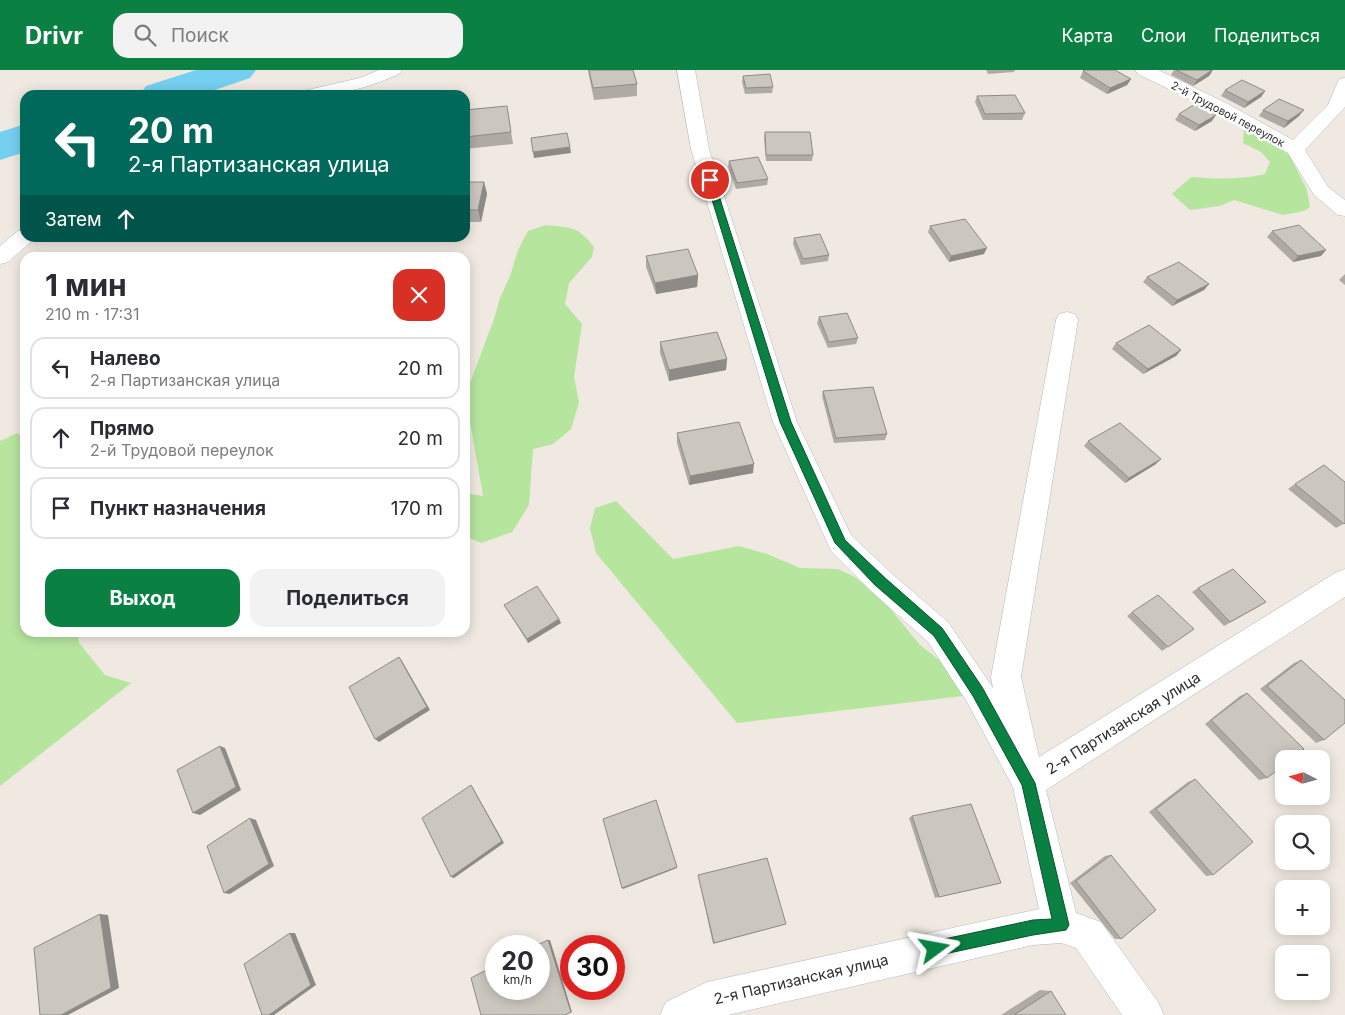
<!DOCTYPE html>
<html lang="ru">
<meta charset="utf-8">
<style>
body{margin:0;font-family:Inter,sans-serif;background:#f2f2f3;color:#2b2b33;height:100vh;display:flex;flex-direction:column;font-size:19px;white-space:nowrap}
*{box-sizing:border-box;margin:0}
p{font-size:16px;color:#7c7c81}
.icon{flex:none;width:28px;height:28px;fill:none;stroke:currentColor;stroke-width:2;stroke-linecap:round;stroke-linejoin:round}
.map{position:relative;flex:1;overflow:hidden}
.drawer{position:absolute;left:20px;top:182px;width:450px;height:385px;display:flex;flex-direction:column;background:#fff;border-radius:15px;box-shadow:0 2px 12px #0003}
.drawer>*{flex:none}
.hud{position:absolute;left:20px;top:20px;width:450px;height:152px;border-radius:15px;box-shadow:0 2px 12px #0003;background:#00695c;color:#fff;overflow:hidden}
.needle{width:32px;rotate:276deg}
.controls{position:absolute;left:1275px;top:680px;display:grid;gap:10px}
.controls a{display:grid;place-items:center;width:55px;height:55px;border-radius:10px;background:#fff;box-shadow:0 2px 12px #0003;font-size:25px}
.speed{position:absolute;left:485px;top:865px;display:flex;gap:10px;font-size:25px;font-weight:700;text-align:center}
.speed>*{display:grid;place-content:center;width:65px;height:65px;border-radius:50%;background:#fff;box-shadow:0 2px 12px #0003;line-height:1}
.speed small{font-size:12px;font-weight:400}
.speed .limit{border:8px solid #d22;background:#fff;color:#111}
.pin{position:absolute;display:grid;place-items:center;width:42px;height:42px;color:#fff;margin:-21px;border:2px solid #fff;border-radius:50%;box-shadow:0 1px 5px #0007}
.me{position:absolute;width:55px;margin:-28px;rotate:77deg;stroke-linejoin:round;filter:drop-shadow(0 0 4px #0008)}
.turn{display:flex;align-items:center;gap:18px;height:105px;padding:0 25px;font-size:22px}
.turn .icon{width:65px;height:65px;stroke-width:2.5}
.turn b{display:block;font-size:35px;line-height:42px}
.then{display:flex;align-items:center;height:48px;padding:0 25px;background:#0003;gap:10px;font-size:19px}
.round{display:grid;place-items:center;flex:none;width:52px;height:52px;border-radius:15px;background:#f2f2f3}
.headline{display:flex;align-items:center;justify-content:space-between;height:85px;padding:0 25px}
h1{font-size:30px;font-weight:700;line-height:38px}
.primary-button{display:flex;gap:10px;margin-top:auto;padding:10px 25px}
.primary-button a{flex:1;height:58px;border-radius:15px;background:#0b8043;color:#fff;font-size:20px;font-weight:700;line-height:58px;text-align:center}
.primary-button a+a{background:#f2f2f3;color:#2b2b33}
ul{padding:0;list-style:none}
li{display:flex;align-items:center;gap:15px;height:62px;margin:0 10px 8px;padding:0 15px;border:2px solid #e1e1e2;border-radius:15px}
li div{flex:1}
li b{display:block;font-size:19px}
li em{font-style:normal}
header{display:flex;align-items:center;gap:30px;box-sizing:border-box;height:70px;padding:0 25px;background:#0b8043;color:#fff}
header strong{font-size:24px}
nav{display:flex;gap:28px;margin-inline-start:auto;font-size:18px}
.search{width:350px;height:45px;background:#f2f2f3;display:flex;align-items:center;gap:12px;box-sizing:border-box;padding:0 18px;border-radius:15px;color:#7c7c81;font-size:19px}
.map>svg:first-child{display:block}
.green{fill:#b6e59e}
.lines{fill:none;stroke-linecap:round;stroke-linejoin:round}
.river{fill:#75cff0;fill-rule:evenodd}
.minor-casing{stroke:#b4b7c1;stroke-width:1}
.minor{fill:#fff;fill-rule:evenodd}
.wall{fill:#afaba4}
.shaded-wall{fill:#8e8b86}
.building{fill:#cbc7bf;stroke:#8e8b86}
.route{fill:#0b8043;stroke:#07532c}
.labels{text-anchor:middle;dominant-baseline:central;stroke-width:5;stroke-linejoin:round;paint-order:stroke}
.far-street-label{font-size:11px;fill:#2e2e2e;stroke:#fff}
.near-street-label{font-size:15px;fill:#2e2e2e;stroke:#fff}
</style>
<header>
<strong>Drivr</strong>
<div class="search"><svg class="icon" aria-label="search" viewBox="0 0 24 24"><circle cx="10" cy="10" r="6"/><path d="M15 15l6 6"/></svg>Поиск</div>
<nav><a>Карта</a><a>Слои</a><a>Поделиться</a></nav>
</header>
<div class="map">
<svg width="1345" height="945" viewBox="0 0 1345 945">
<rect width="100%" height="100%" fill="#efe9e1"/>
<g class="green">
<path d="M1244 57 1289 84 1307 120 1310 137 1304 141 1283 145 1234 130 1220 136 1190 140 1172 124 1191 107C1216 109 1240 110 1265 104L1270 92 1261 82 1243 73Z"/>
<path d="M546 155C572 158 578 156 594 177L592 187 569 213 565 234 582 254 574 307 579 332 571 359 553 374 533 379 529 435 512 462 481 473 465 466V423L483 426 470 352 469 316 494 249 500 228 510 206 518 180 528 161Z"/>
<path d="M17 363 25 369V562L77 563 79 573 105 605 131 613 0 716V371Z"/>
<path d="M616 431 673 489 739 476 767 484 800 498 838 499 855 507 883 530 920 575 943 593 963 626 737 653 596 483 590 458 595 438Z"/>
</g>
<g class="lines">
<g class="river">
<path d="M196 0H256L250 8 200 25H140L146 16Z"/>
<path d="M25 54V82L0 90V62Z"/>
</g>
<defs>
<g id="minor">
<path d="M379 0H402L399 4C362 20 340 25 300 25L303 21 360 8Z"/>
<path d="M677 0H695L709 79 797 352 851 465 890 502 948 552 993 618 991 607 1056 250 1059 244 1067 242 1075 244 1078 250 1021 607 1039 687 1335 503 1345 499V527L1046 720 1076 843 1101 852 1158 932 1164 945H1122L1076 878 1061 873 1033 875 728 945H660L666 932 707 912 1039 839 1013 717 967 632 928 572 870 520 831 481 773 352 691 79Z"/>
<path d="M1135 0H1158L1226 33 1293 70 1328 35 1339 9 1345 8V37L1305 80 1328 117 1345 130V146L1338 145 1314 125 1288 83 1214 41 1138 4Z"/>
<path d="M25 159V168H34L32 171 8 192 0 194V176L18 161Z"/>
</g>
</defs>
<use href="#minor" class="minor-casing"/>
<use href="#minor" class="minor"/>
</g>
<g class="wall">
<path d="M588 0H633L637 14V26L594 30 589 6Z"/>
<path d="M986 0H1015L1014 2 988 4Z"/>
<path d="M1174 0H1213L1209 6 1193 16 1171 5Z"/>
<path d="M1083 1 1131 9 1127 15 1107 24 1080 8Z"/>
<path d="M743 6 773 17 772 23 745 24 742 12Z"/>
<path d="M1225 20 1265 21 1261 27 1244 38 1221 26Z"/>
<path d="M977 26 1025 43 1022 50H983L975 32Z"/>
<path d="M507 36 513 74 465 79V40Z"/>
<path d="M1263 40 1299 46 1284 58 1259 46Z"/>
<path d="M1179 44 1212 51 1195 61 1175 50Z"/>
<path d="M765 62 813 85 812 91H766L764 68Z"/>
<path d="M729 91 768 109 767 115 736 119 728 97Z"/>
<path d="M465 112H484L487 124 481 152H465Z"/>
<path d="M930 156 984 184 949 192 928 162Z"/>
<path d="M1272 161 1321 186 1293 192 1267 167Z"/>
<path d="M794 168 829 185 828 191 801 195 793 174Z"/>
<path d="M646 186 698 205 697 217 656 224 646 197Z"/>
<path d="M1345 204V215L1339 210Z"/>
<path d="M1147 207 1209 214 1204 220 1172 236 1143 212Z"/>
<path d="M819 247 858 268 856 274 828 278 817 253Z"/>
<path d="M660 272 727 289 726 300 669 311 660 283Z"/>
<path d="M1116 273 1181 280 1176 286 1143 304 1112 279Z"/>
<path d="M823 321 887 364 885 370 834 373 822 326Z"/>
<path d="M677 363 753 403 689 415 677 373Z"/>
<path d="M1088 371 1156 394 1125 413 1084 376Z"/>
<path d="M1295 414 1345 453 1336 458 1288 419Z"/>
<path d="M1198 518 1260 536 1224 556 1192 522Z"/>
<path d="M504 535 559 549 561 553 528 573Z"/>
<path d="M1132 542 1194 559 1162 581 1127 546Z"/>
<path d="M1301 590 1324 670 1316 673 1260 619 1294 593Z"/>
<path d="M1247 623 1267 708 1259 710 1205 654 1240 626Z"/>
<path d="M1195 709 1213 805 1206 806 1149 742 1188 712Z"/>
<path d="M912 746 1001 813 935 828 909 748Z"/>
<path d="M1111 785 1121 869H1115L1070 813 1105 786Z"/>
<path d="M698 805 786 854 713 874Z"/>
<path d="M1040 920 1051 921 1066 945H1001Z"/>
</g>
<g class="shaded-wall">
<path d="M1213 0 1209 6 1193 16 1197 10Z"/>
<path d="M1131 9 1127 15 1107 24 1110 18Z"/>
<path d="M1265 21 1261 27 1244 38 1248 32Z"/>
<path d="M1304 40 1299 46 1284 58 1288 51Z"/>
<path d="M1216 45 1212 51 1195 61 1199 55Z"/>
<path d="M570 77 571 83 534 88 533 82Z"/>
<path d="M484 112 487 124 481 152 478 140Z"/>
<path d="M987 178 984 184 949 192 951 186Z"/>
<path d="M1326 180 1321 186 1293 192 1298 186Z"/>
<path d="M698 205 697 217 656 224 655 213Z"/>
<path d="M1209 214 1204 220 1172 236 1177 230Z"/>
<path d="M1181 280 1176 286 1143 304 1148 299Z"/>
<path d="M727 289 726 300 669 311V300Z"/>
<path d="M1161 389 1156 394 1125 413 1129 408Z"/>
<path d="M754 394 753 403 689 415 690 406Z"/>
<path d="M559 549 561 553 528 573 527 569Z"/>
<path d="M399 587 402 591 430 640 379 672 375 669Z"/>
<path d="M220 676 225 678 241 720 200 745 193 743Z"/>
<path d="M471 715 473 718 504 773 454 808 451 807Z"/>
<path d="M250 748 256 750 274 796 230 824 224 823Z"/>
<path d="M677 797V798L623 819 622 818Z"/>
<path d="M100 844 108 845 119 918 68 945H61Z"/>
<path d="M290 863H295L316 915 274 945H269Z"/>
<path d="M548 870H550L572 942 565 945Z"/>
</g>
<g class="building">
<path d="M589 0H633L637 14 593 18Z"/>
<path d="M1086 0H1115L1131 9 1110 18 1083 1Z"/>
<path d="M1176 0H1212L1197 10Z"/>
<path d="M770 4 773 17 746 18 743 6Z"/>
<path d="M1242 10 1265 21 1248 32 1225 20Z"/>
<path d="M1015 25 1025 43 985 44 977 26Z"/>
<path d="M1279 29 1304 40 1288 51 1263 40Z"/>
<path d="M1195 34 1216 45 1199 55 1179 44Z"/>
<path d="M507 36 511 62 465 67V40Z"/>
<path d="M765 62H810L813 85H766Z"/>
<path d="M567 63 570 77 533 82 531 68Z"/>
<path d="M758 87 768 109 737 113 729 91Z"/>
<path d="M465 112H484L478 140H465Z"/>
<path d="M965 149 987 178 951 186 930 156Z"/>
<path d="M1299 155 1326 180 1298 186 1272 161Z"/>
<path d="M820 164 829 185 803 189 794 168Z"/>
<path d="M688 179 698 205 655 213 646 186Z"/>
<path d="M1179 192 1209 214 1177 230 1147 207Z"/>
<path d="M847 243 858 268 829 272 819 247Z"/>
<path d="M1149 255 1181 280 1148 299 1116 273Z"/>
<path d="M717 262 727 289 669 300 660 272Z"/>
<path d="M873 317 887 364 836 368 823 321Z"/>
<path d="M739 352 754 394 690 406 677 363Z"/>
<path d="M1120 353 1161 389 1129 408 1088 371Z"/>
<path d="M1324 395 1345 412V453L1344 454 1295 414Z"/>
<path d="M1233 499 1266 532 1230 552 1198 518Z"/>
<path d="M537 516 559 549 527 569 504 535Z"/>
<path d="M1158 525 1194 559 1168 577 1132 542Z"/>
<path d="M399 587 427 637 375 669 349 617Z"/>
<path d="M1301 590 1345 630V653L1324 670 1267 616Z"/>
<path d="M1247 623 1304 679 1291 689H1284V695L1267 708 1211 650Z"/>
<path d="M220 676 236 717 193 743 177 700Z"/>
<path d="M1195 709 1253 772 1213 805 1156 739Z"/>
<path d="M471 715 502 771 451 807 422 748Z"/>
<path d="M656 730 677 797 622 818 603 749Z"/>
<path d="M971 734 1001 813 939 827 912 746Z"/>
<path d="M250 748 269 794 224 823 207 776Z"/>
<path d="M1111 785 1156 840 1121 869 1076 811Z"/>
<path d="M767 788 786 854 714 873 698 805Z"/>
<path d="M100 844 111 918 61 945H40L34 878Z"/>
<path d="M290 863 311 915 269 945H262L244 894Z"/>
<path d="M548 870 571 942 565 945H481L471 908 496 895V919H539V876H535Z"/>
<path d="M1051 921 1066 945H1014Z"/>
</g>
<path class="route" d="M707 108 714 110 791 352 845 470 884 507 942 558 982 617 1035 713 1069 855 1066 860 1033 865 935 886 930 884 928 879 930 873 935 871 1033 850 1052 849 1022 715 973 626 934 566 875 515 835 473 780 352 706 110Z"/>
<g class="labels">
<g class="far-street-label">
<text transform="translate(1228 44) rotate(28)">2-й Трудовой переулок</text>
</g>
<g class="near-street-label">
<text transform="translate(1123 653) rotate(-32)">2-я Партизанская улица</text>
<text transform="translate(801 909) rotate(-13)">2-я Партизанская улица</text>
</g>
</g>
</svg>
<div class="controls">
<a><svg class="needle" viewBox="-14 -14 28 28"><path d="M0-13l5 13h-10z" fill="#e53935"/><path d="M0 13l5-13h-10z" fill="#7c7c81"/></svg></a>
<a><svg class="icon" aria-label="search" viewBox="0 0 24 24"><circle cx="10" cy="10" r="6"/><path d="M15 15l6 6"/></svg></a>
<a>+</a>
<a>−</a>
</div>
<div class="speed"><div>20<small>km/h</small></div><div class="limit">30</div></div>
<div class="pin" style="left:710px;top:110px;background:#d93025"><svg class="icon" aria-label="arrive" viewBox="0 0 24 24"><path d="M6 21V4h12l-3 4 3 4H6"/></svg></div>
<svg class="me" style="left:935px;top:879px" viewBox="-20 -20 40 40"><path d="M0-17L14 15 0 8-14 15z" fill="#0b8043" stroke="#fff" stroke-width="4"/></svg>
<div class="hud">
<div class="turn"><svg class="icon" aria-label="left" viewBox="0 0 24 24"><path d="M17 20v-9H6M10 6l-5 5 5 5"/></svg><div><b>20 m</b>2-я Партизанская улица</div></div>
<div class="then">Затем<svg class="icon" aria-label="ahead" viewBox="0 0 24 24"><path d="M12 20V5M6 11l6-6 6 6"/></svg></div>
</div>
<section class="drawer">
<div class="headline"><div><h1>1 мин</h1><p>210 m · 17:31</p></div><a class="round" style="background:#d93025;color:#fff"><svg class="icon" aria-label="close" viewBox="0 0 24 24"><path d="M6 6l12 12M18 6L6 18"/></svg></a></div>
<ul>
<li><svg class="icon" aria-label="left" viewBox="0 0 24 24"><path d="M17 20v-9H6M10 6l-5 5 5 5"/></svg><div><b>Налево</b><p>2-я Партизанская улица</p></div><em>20 m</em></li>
<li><svg class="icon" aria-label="ahead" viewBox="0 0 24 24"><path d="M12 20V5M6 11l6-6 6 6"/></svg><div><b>Прямо</b><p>2-й Трудовой переулок</p></div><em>20 m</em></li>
<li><svg class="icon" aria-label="arrive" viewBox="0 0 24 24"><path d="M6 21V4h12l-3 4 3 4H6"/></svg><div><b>Пункт назначения</b></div><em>170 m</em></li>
</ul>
<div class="primary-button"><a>Выход</a><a>Поделиться</a></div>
</section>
</div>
